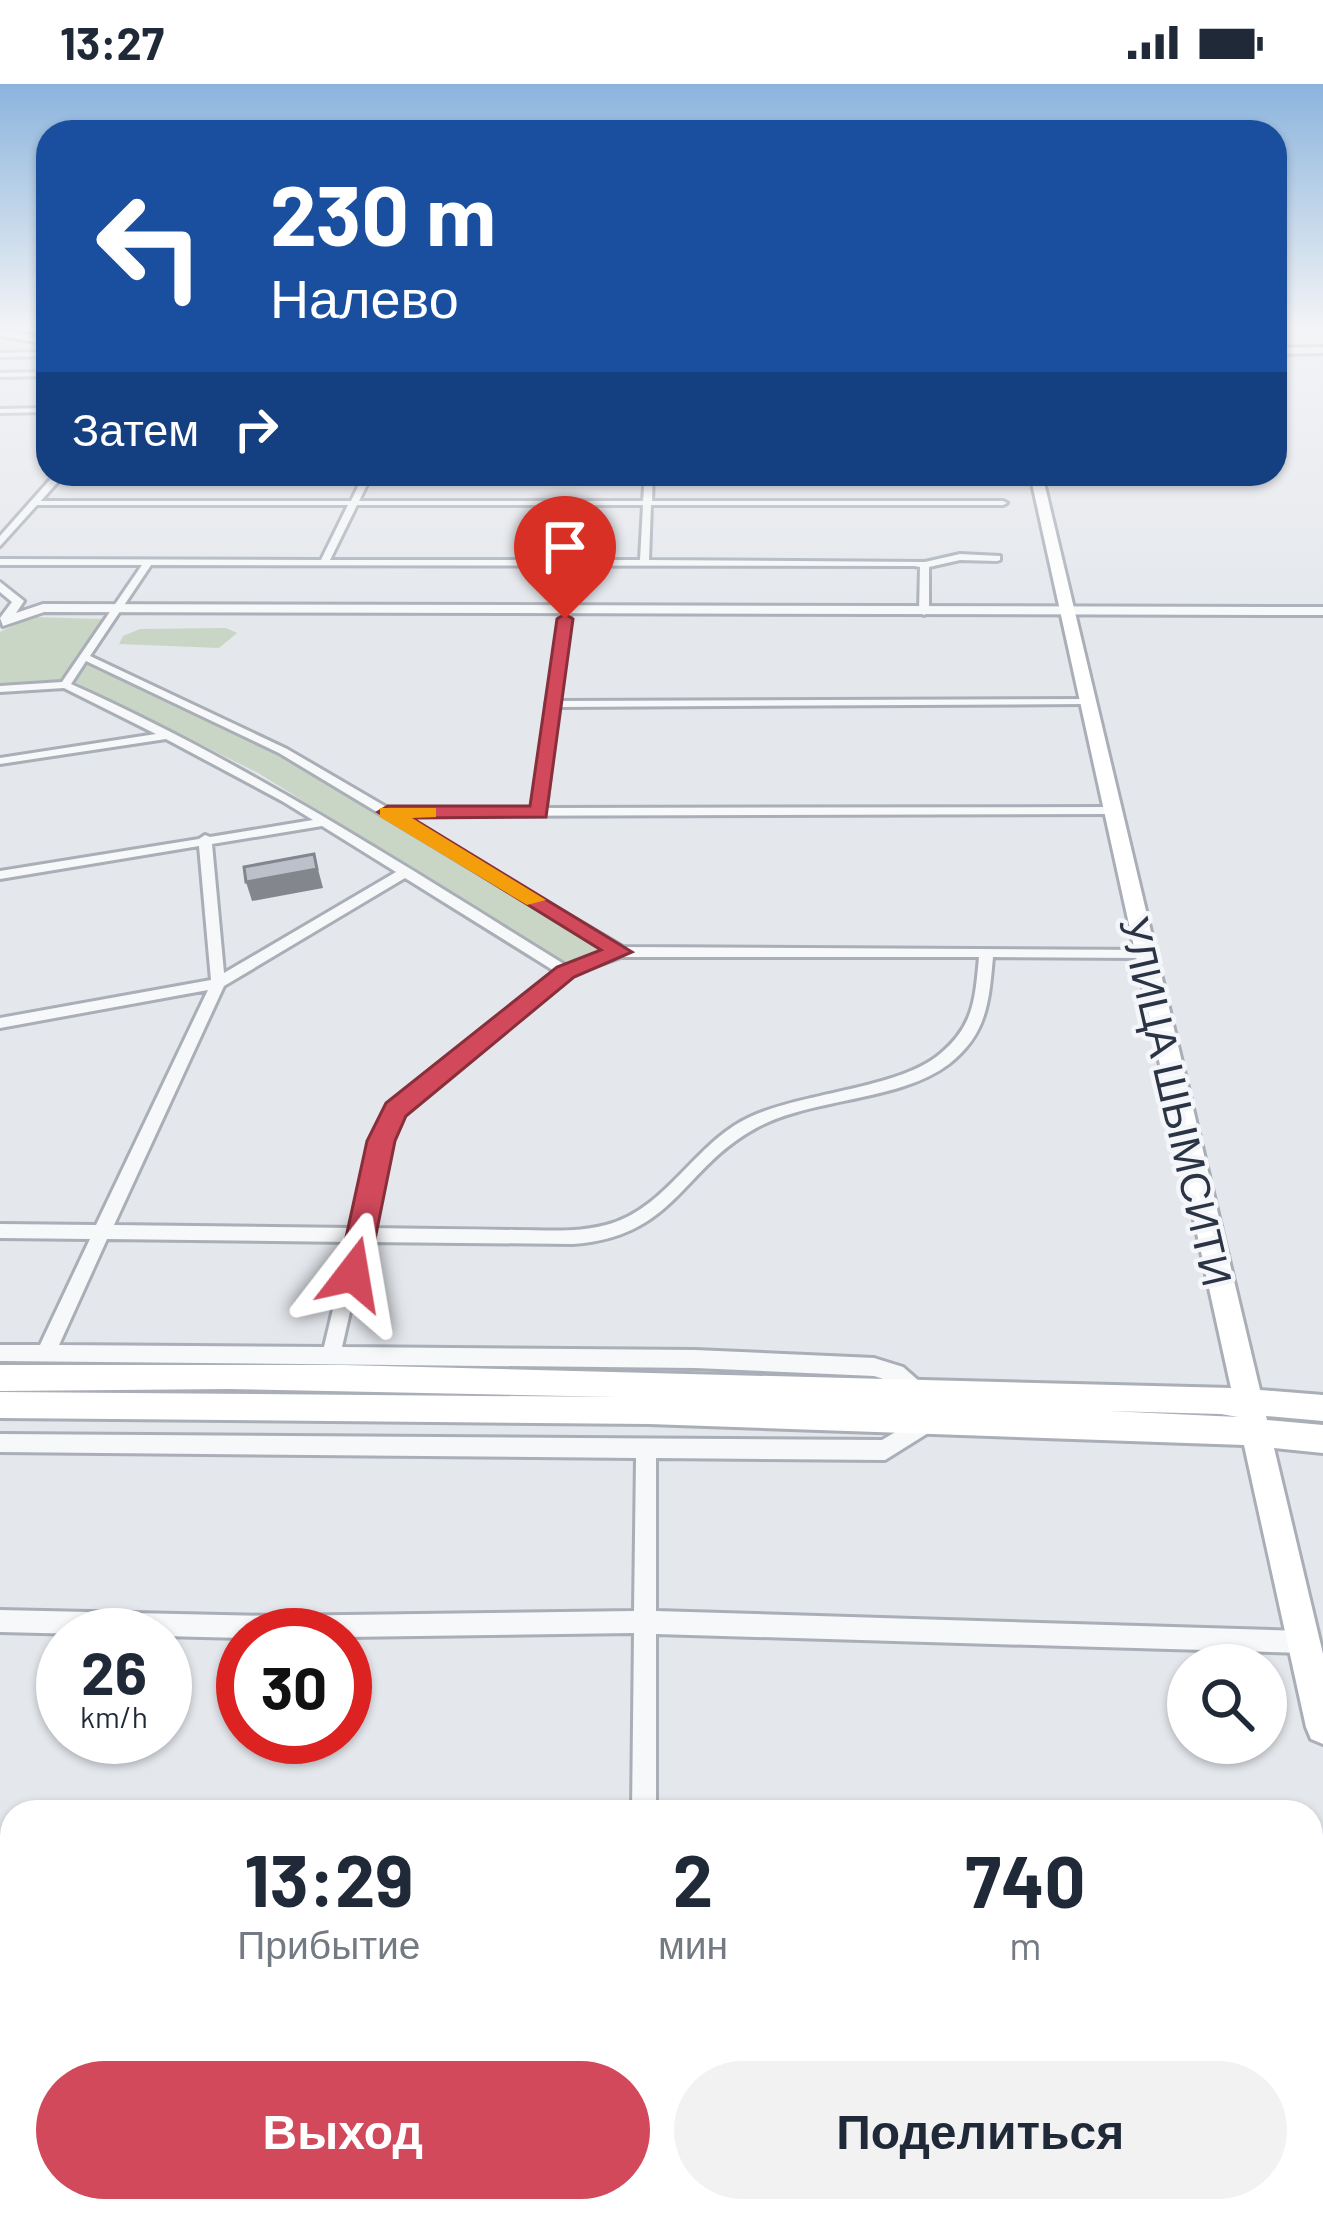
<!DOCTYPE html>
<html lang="ru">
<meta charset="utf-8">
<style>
body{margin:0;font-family:Barlow,sans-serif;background:#f2f2f3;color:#1f2937;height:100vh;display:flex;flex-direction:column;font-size:45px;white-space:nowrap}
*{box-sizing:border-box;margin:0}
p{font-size:39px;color:#747a83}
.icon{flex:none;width:66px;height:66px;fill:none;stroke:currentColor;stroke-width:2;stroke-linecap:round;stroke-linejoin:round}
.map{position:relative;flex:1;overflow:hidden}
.panel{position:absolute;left:0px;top:1716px;width:1323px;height:423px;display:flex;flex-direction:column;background:#fff;border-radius:36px 36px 0 0;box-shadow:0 3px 9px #0004}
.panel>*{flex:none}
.hud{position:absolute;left:36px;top:36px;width:1251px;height:366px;border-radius:36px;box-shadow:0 3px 9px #0004;background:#1a4fa0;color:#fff;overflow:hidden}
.tools{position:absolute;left:1167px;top:1560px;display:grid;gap:24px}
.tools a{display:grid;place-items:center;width:120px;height:120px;border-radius:50%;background:#fff;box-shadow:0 3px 9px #0004;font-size:60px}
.speed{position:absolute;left:36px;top:1524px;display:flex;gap:24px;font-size:60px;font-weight:700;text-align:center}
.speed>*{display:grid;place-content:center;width:156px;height:156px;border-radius:50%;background:#fff;box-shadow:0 3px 9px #0004;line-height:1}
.speed small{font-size:30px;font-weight:400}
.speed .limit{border:18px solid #d22;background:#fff;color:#111}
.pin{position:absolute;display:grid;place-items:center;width:102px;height:102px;color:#fff;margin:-123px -51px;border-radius:50% 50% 50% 0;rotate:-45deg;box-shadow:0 0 12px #0007}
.pin .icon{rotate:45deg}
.me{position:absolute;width:132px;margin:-66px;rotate:14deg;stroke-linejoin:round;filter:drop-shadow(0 0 9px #0008)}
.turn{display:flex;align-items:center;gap:42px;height:252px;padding:0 36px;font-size:54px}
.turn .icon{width:156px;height:156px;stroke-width:2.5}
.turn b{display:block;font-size:84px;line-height:102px}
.then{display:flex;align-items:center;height:114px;padding:0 36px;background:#0003;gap:24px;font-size:45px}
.eta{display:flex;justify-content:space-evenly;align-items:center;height:204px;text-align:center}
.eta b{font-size:72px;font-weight:700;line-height:84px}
.action{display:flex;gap:24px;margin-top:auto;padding:24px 36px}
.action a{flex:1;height:138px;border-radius:72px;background:#d1495b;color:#fff;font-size:48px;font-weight:700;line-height:138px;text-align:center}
.action a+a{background:#f2f2f3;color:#1f2937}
.status{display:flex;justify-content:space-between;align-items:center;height:84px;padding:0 60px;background:#fff;direction:ltr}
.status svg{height:33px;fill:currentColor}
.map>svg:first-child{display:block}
.green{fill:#c9d6c5}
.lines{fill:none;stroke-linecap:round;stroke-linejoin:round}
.minor-casing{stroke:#a9aeb7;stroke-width:6}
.tertiary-casing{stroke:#a9aeb7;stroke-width:6}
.secondary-casing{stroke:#a9aeb7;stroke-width:6}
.trunk-casing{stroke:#8b94a3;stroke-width:6}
.minor{fill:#f7f8fa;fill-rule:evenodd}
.tertiary{fill:#f7f8fa;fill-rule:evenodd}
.secondary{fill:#fff;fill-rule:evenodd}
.trunk{fill:#fff;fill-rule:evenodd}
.shaded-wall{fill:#83868d}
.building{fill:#bbc0ca;stroke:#83868d;stroke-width:3}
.route{fill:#d1495b;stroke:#882f3b;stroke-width:3}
.slow{fill:#f59e0b}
.labels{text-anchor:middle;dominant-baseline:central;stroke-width:9;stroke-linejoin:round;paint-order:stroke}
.street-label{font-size:42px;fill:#2b3445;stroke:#f4f6f9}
</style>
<div class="status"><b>13:27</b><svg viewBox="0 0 49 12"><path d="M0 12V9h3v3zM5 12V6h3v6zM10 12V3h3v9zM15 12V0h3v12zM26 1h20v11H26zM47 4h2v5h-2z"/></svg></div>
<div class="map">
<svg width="1323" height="2137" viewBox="0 0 1323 2137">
<rect width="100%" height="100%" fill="#e4e7ec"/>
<g class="green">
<path d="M31 533 105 535 60 597 0 603V548Z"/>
<path d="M226 544 237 549 219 564 119 560 123 552 140 545Z"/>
<path d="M85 578 291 678 605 868 567 880 258 689 73 597Z"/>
</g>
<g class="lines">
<defs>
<g id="minor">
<path d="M48 268V272L0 273V269Z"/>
<path d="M48 288V292L0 293V289Z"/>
<path d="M48 324V328L0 329V325Z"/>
<path d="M364 390H372L359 417H643L645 390H653L652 417H1003L1007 419 1003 421H651L649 476 925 478 960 470 1000 472V476L997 477 960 476 929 483V528L924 531 919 528 920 483 914 482 151 481 90 572 287 665 388 724H534L548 622 546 620 548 617 561 526 566 523 571 526 559 617 1089 615V619L1085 620 558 623 546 724 1118 723V729L1114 730 400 732 623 863 1148 866V872L1143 874 993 873C989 918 987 950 949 980 899 1018 813 1013 756 1044 681 1085 675 1153 573 1160L366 1158 342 1263 695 1266 874 1274 903 1283 927 1304 930 1310 927 1316 920 1319C901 1311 897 1298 874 1292L695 1284 0 1277V1261H40L90 1155 0 1154V1140L96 1141 208 906 0 944V934L211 896 199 762 0 795V787L199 755 205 751 210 753 313 736 282 717 166 655 0 680V674L156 650 64 604 0 608V602L62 598 142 481H0V475L321 476 348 421H36L32 419 36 417H351ZM357 421H643L640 476H330ZM86 577 279 669 608 867 567 882C405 782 245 678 71 600ZM322 742 396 788 224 889 212 760ZM405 794 556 888 389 1022 373 1056 352 1144 114 1141 224 902ZM621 873H979C975 915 974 942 940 970 898 1005 804 1008 750 1033 695 1058 666 1126 606 1141 577 1149 545 1146 515 1146 467 1145 418 1145 369 1144L389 1056 401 1030 571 891ZM107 1155 349 1158 324 1263 59 1261Z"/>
<path d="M926 1330 933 1332 936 1339 933 1346 885 1376 656 1374V1527L1303 1547 1311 1550 1314 1558 1311 1566 1303 1569 656 1550V1728H632L634 1549 345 1553V1551H243V1554L0 1548V1526L272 1532 634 1527 636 1374 0 1368V1350L882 1356Z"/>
<rect x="0" y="1983" width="12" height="28"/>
<rect x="619" y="2127" width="30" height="10"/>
<path d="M1143 2127H1173L1175 2137H1145Z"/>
</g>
<g id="tertiary">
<path d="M55 390H65L0 462V452Z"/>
<path d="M0 498 24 517 16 529 43 520 1323 523V531L44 528 3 542 0 534 12 518 0 508Z"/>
</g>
<path id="secondary" d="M1030 390H1042L1260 1306 1323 1311V1337L1266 1332 1267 1336 1323 1341V1369L1274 1364 1323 1570V1660L1311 1655 1306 1643 1244 1361 649 1340 0 1334V1308L618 1313 229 1305 0 1307V1281H343L1231 1304ZM1108 1327 1221 1330 1238 1333Z"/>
<g id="trunk">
<path d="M0 246 48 254V260L0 252Z"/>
<path d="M1323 263V269L1275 270V264Z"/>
</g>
</defs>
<use href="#minor" class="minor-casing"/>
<use href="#tertiary" class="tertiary-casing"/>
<use href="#secondary" class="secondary-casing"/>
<use href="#trunk" class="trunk-casing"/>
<use href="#minor" class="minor"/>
<use href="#tertiary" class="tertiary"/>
<use href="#secondary" class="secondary"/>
<use href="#trunk" class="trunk"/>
</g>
<path class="shaded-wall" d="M314 770 323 804 252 817 246 798Z"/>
<path class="building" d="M314 770 317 785 246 798 244 783Z"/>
<linearGradient id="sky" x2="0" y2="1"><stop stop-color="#8bb4dd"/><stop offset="0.45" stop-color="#f3f4f6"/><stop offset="1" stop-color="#f3f4f6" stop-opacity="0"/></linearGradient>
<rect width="1323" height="541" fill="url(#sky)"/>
<path class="route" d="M565 530 573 535 546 733 412 734 632 868 574 893 406 1032 395 1057 368 1190 353 1202 338 1190 367 1057 386 1019 557 883 601 866 378 728 388 722H530L557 535Z"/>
<path class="slow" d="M380 724H436V733L412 734 546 816 527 821 380 733Z"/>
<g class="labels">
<g class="street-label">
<text transform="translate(1178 1017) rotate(77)">УЛИЦА ШЫМСИТИ</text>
</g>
</g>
</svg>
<div class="tools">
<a><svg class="icon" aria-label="search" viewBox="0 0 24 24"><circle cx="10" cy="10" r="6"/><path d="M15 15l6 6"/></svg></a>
</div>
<div class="speed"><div>26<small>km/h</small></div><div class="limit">30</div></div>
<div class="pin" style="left:565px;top:535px;background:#d93025"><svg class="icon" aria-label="arrive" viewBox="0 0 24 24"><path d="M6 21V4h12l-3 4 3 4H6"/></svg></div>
<svg class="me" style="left:353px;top:1190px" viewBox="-20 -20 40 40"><path d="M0-17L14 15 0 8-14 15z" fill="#d1495b" stroke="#fff" stroke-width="4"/></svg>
<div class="hud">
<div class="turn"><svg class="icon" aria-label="left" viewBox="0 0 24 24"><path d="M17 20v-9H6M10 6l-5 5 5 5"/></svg><div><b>230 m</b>Налево</div></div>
<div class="then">Затем<svg class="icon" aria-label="right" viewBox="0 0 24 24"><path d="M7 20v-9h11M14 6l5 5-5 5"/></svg></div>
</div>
<section class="panel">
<div class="eta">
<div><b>13:29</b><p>Прибытие</p></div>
<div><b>2</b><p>мин</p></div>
<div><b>740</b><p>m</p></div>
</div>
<div class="action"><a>Выход</a><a>Поделиться</a></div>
</section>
</div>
